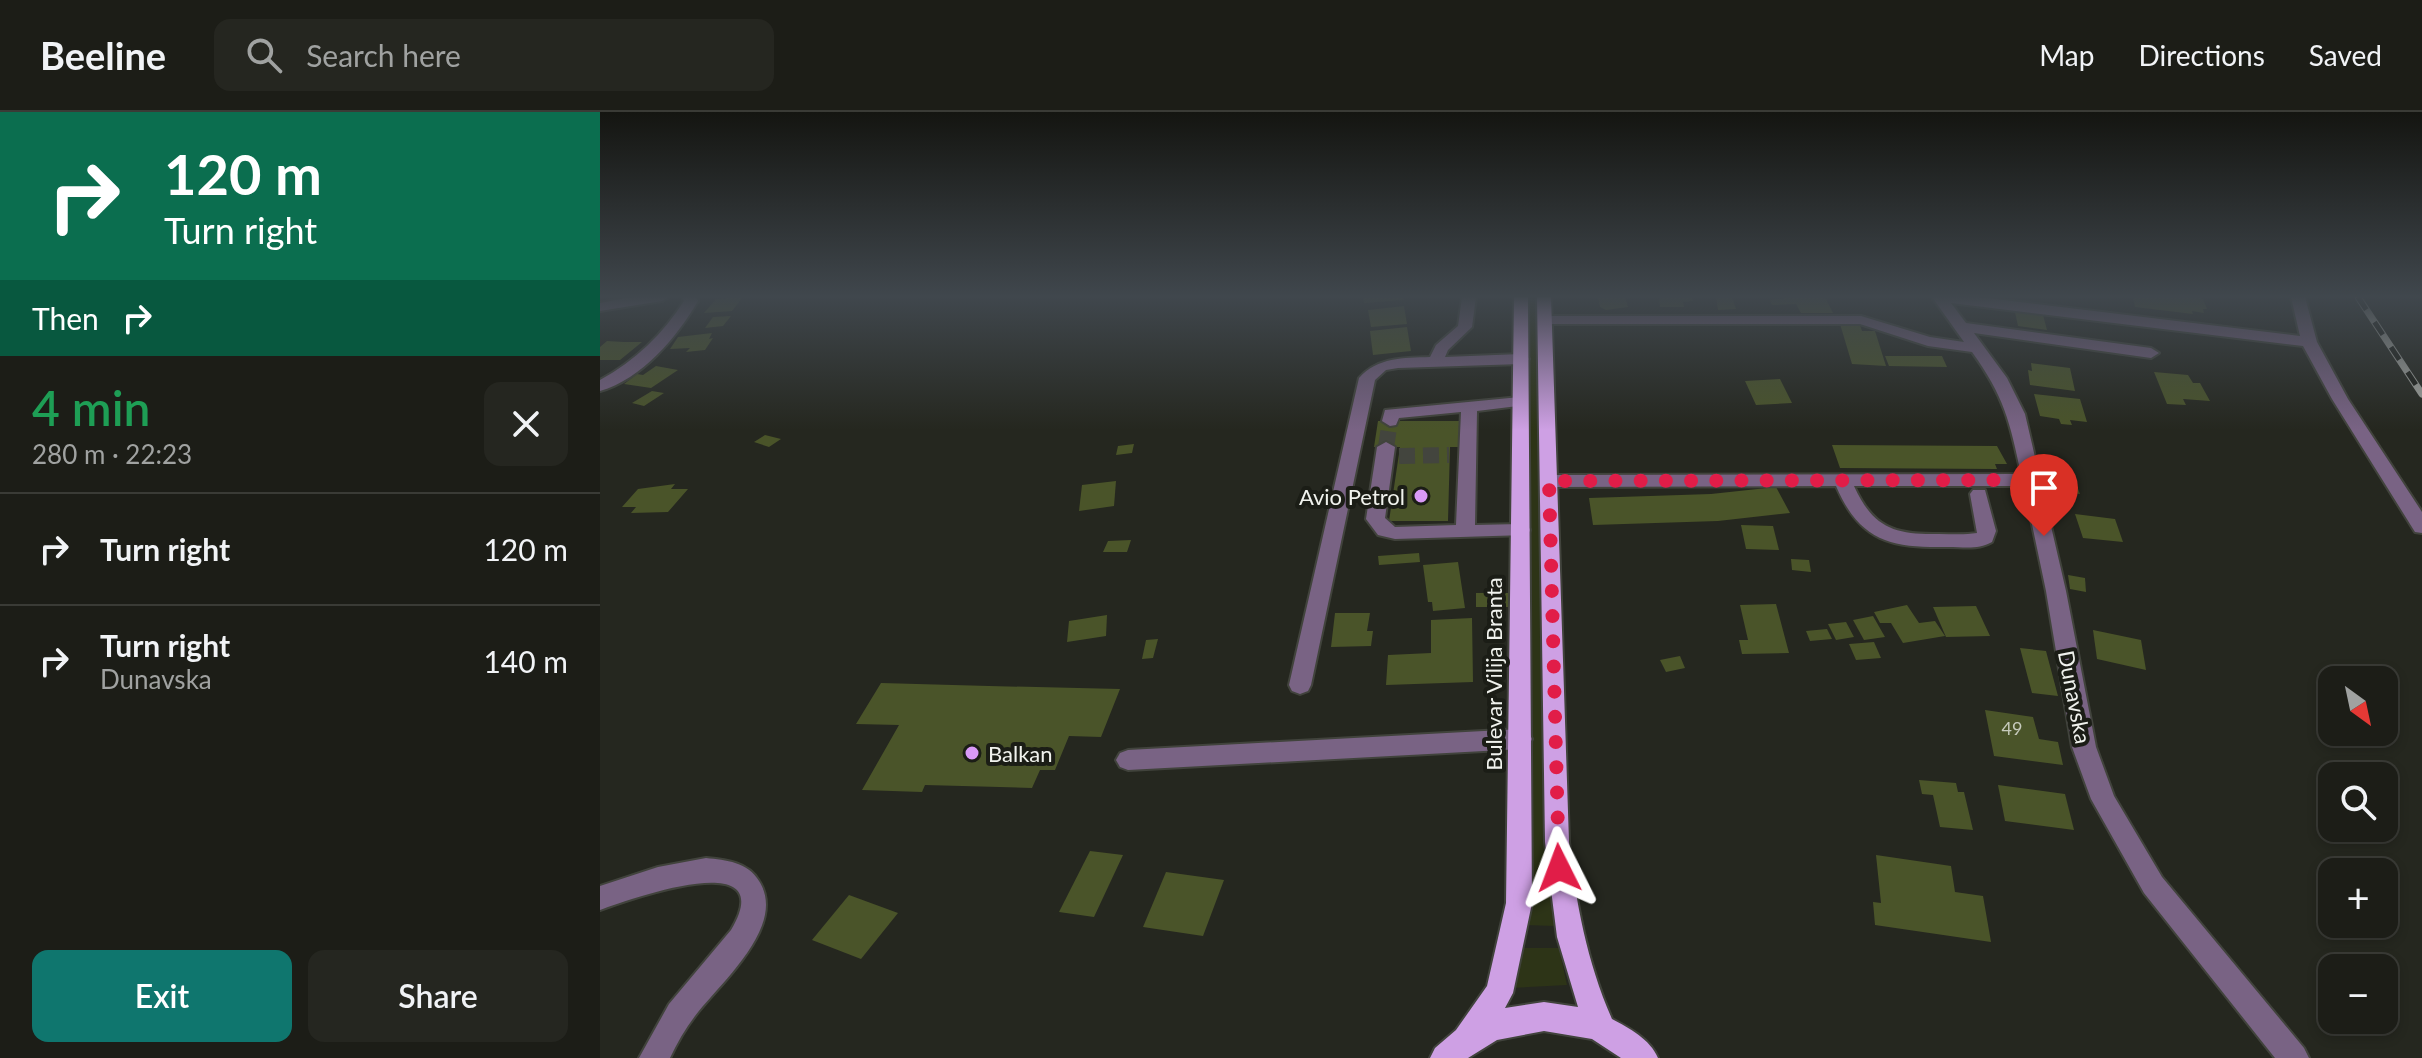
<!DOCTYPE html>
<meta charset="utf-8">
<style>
body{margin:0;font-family:Lato,sans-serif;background:#252620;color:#f1f3f6;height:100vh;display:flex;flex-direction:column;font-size:30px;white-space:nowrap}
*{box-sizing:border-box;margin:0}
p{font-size:26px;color:#a0a2a1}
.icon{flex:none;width:44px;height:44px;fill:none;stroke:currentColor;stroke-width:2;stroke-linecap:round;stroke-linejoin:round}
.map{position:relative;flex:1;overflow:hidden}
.sheet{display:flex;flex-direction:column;background:#1c1d17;width:600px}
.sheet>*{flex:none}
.top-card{background:#0b6e4f;color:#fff;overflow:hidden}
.needle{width:52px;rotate:147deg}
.controls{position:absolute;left:1718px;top:554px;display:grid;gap:16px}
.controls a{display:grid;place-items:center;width:80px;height:80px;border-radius:16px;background:#1c1d17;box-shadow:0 4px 12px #0003,0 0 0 2px #3a3b36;font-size:40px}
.pin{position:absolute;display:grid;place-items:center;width:68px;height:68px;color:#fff;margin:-82px -34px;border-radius:50% 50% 50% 0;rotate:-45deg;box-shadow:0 0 8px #0007}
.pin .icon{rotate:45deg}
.me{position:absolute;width:88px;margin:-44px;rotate:357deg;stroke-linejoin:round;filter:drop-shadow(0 0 6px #0008)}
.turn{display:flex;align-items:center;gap:28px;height:168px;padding:0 32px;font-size:36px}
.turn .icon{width:104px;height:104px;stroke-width:2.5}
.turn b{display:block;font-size:56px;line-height:68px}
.then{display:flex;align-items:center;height:76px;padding:0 32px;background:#0003;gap:16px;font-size:30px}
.round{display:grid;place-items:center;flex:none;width:84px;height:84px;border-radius:16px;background:#252620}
.overview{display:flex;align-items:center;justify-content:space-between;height:136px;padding:0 32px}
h1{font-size:48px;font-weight:600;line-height:60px;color:#1e9e55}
.cta{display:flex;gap:16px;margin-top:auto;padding:16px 32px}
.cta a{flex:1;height:92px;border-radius:16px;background:#0f766e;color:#fff;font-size:32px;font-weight:600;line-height:92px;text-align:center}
.cta a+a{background:#252620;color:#f1f3f6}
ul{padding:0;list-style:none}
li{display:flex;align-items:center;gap:24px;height:112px;padding:0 32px;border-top:2px solid #3a3b36}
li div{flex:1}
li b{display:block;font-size:30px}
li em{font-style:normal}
header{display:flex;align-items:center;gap:48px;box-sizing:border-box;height:112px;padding:0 40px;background:#1c1d17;border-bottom:2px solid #3a3b36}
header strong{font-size:38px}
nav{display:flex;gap:44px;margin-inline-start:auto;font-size:28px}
.search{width:560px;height:72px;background:#252620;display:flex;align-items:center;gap:20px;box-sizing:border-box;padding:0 28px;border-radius:16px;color:#a0a2a1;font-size:30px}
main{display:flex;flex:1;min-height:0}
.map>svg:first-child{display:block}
.green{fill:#2d3417}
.building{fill:#4a5429}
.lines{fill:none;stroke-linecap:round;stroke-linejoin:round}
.minor-tunnel{stroke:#43453e;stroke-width:16;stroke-dasharray:16 8;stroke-linecap:butt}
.minor-casing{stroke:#41433c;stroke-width:4}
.major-casing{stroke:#41433c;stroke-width:4}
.minor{fill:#796384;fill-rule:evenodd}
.major{fill:#cea0e4;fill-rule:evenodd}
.rail-casing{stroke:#a6a8a2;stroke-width:7}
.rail{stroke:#1b1d16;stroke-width:5;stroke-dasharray:15;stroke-linecap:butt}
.route{stroke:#e11d48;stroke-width:14;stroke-dasharray:0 25.2}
.poi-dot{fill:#d99af7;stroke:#1b1d16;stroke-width:3}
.labels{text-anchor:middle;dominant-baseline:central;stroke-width:8;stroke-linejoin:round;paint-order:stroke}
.number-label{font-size:18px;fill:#c6cabc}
.poi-label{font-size:22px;fill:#f0f2ed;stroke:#1b1d16;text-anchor:end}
.street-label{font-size:22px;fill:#f0f2ed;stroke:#1b1d16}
</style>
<header>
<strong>Beeline</strong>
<div class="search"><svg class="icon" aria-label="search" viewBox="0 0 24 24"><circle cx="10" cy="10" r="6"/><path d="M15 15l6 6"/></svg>Search here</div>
<nav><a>Map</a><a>Directions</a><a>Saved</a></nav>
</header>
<main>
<section class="sheet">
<div class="top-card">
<div class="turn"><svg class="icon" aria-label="right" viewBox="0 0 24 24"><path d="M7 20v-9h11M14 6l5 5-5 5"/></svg><div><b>120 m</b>Turn right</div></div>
<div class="then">Then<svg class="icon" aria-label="right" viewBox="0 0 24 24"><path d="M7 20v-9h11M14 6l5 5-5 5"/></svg></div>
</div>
<div class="overview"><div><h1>4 min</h1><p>280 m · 22:23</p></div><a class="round"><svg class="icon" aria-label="close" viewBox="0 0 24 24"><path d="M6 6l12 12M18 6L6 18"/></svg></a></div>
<ul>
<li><svg class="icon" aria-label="right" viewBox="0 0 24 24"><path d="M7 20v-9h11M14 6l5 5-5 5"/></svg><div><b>Turn right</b></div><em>120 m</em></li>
<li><svg class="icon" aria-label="right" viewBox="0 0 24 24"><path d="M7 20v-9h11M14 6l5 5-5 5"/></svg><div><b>Turn right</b><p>Dunavska</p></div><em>140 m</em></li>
</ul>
<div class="cta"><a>Exit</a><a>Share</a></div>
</section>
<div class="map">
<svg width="1822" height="946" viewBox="0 0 1822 946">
<rect width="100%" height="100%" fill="#25271f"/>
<g class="green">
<path d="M924 185H936L944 608 949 764 955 814 924 813Z"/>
<path d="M920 836H959L967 873 912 876Z"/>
</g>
<g class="building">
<path d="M143 185 132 199 104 201 116 187Z"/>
<path d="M763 185H804V188L764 191Z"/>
<path d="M998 185H1025L1028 195 1006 198 1000 195Z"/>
<path d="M1063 185H1092L1093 189 1083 190 1084 195H1060L1059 187Z"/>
<path d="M1116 185H1132L1136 197 1118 198Z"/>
<path d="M1193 185H1225L1233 201H1201L1196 192 1172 193 1170 188Z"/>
<path d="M1533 185H1598L1603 187 1607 197H1603L1604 201 1592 199 1593 202 1535 195Z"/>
<path d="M804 194 807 212 771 215 768 198Z"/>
<path d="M1415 200 1443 203 1447 218 1418 214Z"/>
<path d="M131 204 123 214 105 216 113 205Z"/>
<path d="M1240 212 1260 213 1262 219H1275L1286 254 1252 252Z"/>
<path d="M807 215 811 239 773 243 770 219Z"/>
<path d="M112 221 109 227 113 226 105 238 86 240 90 236 70 237 78 225Z"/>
<path d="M7 229 24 230H42L20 248H0V235Z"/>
<path d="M1285 244H1342L1347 255 1289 254Z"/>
<path d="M1431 251 1470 256 1475 279 1430 273 1428 258 1432 259Z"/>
<path d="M56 254 78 258 51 276 24 272 37 262 43 263Z"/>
<path d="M1554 260 1588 263 1593 271H1600L1610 289 1583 287 1586 293 1567 292Z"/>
<path d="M1180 267 1192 291 1156 293 1145 269Z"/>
<path d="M52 279 64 281 44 294 32 291Z"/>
<path d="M1434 282 1480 287 1487 310 1470 308 1472 313 1461 312 1459 307 1440 304Z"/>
<path d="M778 309H866L864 335H850L848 409H789L800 335H774Z"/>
<path d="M165 323 181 327 169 335 154 330Z"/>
<path d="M534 332 532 341 516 343 518 334Z"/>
<path d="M1232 333 1397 334 1407 352H1395L1397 357 1240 356Z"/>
<path d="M1441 360 1473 363 1480 382 1447 379Z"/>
<path d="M516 369 514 394 479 399 482 373Z"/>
<path d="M75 372 71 377H88L68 400 31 401 36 395H22L38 377Z"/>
<path d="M1176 375 1190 401 1118 409 993 413 989 386 1111 382Z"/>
<path d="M1475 402 1515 407 1523 430 1483 426Z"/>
<path d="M1141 413 1173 414 1179 438 1146 437Z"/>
<path d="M531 428 527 440H503L508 429Z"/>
<path d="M819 441 820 450 779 453 778 444Z"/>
<path d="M1191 447 1209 448 1211 460 1192 458Z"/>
<path d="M858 450 865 496 833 499 832 490H828L823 453Z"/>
<path d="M1468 463 1485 466 1486 480 1470 477Z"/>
<rect x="876" y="481" width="33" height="14"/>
<path d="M1176 492 1189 541 1142 542 1139 528H1148L1140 493Z"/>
<path d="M1307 493 1319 511 1335 509 1345 524 1303 531 1291 511H1280L1274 500Z"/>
<path d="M1376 494 1390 524 1346 525 1333 495Z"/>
<path d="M735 501H770L767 519H773L771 534 731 535Z"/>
<path d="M507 503 506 524 467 530 469 509Z"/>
<path d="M1273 504 1285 525 1264 528 1253 508Z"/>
<path d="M872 506 873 570 786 573 788 543 831 541V508Z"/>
<path d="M1246 510 1254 525 1236 528 1228 512Z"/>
<path d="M1227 517 1232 527 1210 529 1206 519Z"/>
<path d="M1493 518 1541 528 1546 558 1497 547Z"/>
<path d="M558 527 553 546 542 547 546 528Z"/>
<path d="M1274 530 1281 546 1256 548 1249 532Z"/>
<path d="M1420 536 1446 539 1458 584 1432 581Z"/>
<path d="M1080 544 1085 556 1066 560 1060 548Z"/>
<path d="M281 571 389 574 520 577 501 625 469 624 455 658H440L432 676 325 673 322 680 262 678 299 613 256 612Z"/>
<path d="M1385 598 1433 605 1439 627 1458 630 1463 653 1394 644Z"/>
<path d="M1319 668 1356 671 1358 680H1364L1373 718 1340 715 1333 683 1322 682Z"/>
<path d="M1398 673 1465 682 1474 718 1405 709Z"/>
<path d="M490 739 523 743 494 805 459 800Z"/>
<path d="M1276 743 1351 754 1355 780 1383 784 1391 830 1275 813 1273 790 1281 791Z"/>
<path d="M566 760 624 768 603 824 543 815Z"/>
<path d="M249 783 298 801 261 847 212 828Z"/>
</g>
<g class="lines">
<g class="minor-tunnel">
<path d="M786 335 790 309"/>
<path d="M799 344 849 343"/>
</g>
<defs>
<g id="minor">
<path d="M32 185H69L62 189 0 199V191Z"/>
<path d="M82 185H96L98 189C77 225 42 267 0 279V268C35 249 63 222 84 189Z"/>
<path d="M862 185H876L872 215 848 238 845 245 921 242 929 247 921 252 798 256 786 258 775 268 711 573 708 579 700 582 692 579 689 573 759 266C778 245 803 246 830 245L836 233 858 214Z"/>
<path d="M1332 185H1378L1700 224 1691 185H1705L1717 230 1748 287 1822 400V421L1815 420 1732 287 1703 234 1351 191 1366 211 1551 236 1559 241 1551 246 1374 221 1407 266 1425 302 1466 479 1496 635 1514 684 1562 765 1704 936 1709 946H1675L1544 781 1491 687 1472 635 1446 479 1424 374H1254C1273 416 1295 423 1339 422 1352 422 1365 423 1377 421L1370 382 1373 378H1385L1396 419 1392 430C1378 438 1364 435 1348 435 1292 436 1260 430 1236 374L949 375 940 369 949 363 1421 362C1410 310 1404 284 1372 240L1328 234 1260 212H946L939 208 946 204H1261L1330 225 1364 230Z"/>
<path d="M920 285 928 290 926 293 877 299 875 413 921 412 928 413 930 418 928 423 795 427 778 423 766 407 777 335 786 330 795 335 785 406 795 415 856 413 861 300 799 306 796 313 790 314 782 309 785 298Z"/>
<path d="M921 617 929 620 932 627 929 634 921 637 528 658 520 655 516 648 520 641 528 638Z"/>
<path d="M106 746C126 748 148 750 159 769 188 814 119 872 95 904 85 917 77 931 70 946H39L69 892 131 818C182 732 28 788 0 798V774L58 755Z"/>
</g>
<path id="major" d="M914 185H928L932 791 913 881 905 896 944 890 978 895 957 825 945 730 937 185H951L969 730C976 791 987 850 1012 907 1029 916 1050 927 1058 946H1021L992 927 944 919 897 928 868 946H830L835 936 856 918 887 874 906 791Z"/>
</defs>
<use href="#minor" class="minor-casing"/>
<use href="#major" class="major-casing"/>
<use href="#minor" class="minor"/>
<use href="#major" class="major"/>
<defs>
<path id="rail" d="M1758 185 1822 282"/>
</defs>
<use href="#rail" class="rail-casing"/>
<use href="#rail" class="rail"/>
</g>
<linearGradient id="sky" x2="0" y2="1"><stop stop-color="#141511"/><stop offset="0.58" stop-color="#40474d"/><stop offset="1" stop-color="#40474d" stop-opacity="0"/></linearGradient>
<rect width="1822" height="318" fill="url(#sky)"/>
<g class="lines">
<path class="route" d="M959 756 949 369 1432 368 1444 424"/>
</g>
<g class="poi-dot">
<circle cx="821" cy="384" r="8"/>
<circle cx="372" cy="641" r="8"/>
</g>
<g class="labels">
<g class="number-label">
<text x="1412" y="616">49</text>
</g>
<g class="poi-label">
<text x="805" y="384">Avio Petrol</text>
<text x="388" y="641" text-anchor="start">Balkan</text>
</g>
<g class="street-label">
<text transform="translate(893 562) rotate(-90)">Bulevar Vilija Branta</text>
<text transform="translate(1475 585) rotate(79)">Dunavska</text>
</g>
</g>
</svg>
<div class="controls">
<a><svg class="needle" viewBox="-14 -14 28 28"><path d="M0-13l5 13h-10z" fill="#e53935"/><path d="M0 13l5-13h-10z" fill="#a0a2a1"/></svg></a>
<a><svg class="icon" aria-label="search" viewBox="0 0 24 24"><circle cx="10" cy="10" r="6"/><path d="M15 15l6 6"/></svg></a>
<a>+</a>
<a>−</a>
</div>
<div class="pin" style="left:1444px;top:424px;background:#d93025"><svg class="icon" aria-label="arrive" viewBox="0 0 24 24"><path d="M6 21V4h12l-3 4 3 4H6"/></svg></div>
<svg class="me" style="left:959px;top:756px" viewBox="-20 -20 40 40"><path d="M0-17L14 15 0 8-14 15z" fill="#e11d48" stroke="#fff" stroke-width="4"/></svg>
</div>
</main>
